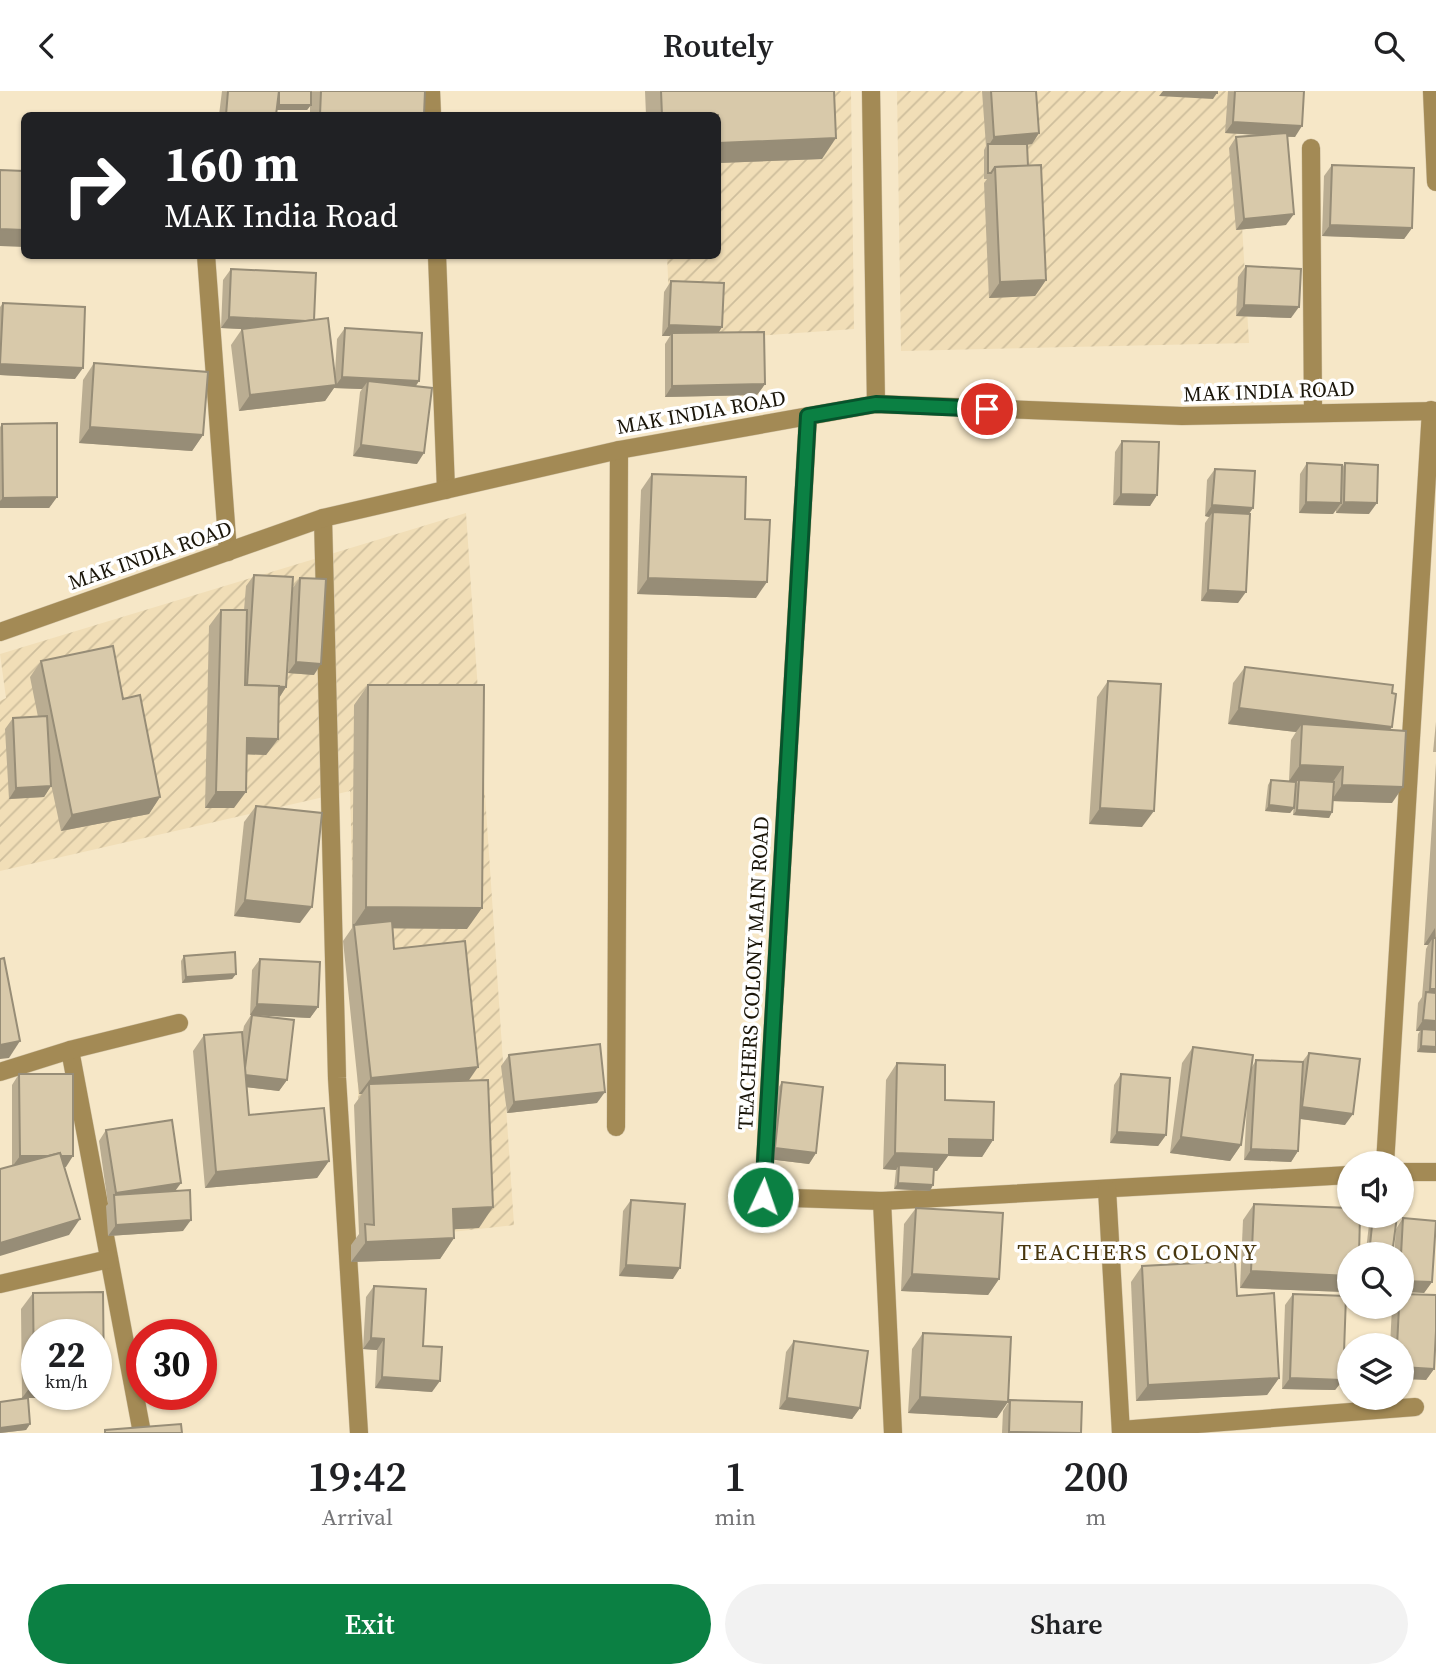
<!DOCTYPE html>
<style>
body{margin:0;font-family:"Source Serif 4",serif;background:#f2f2f2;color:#202124;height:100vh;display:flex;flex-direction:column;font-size:26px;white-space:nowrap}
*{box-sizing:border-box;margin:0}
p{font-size:23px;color:#757577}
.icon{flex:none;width:38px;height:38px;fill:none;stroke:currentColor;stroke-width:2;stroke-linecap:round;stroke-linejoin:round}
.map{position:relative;height:1342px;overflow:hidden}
.sheet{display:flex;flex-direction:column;background:#fff;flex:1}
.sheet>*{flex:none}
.guide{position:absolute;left:21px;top:21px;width:700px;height:147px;border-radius:10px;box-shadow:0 2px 5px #0004;background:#202124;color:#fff;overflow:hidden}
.fabs{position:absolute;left:1337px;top:1060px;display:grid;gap:14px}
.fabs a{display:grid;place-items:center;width:77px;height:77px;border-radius:50%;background:#fff;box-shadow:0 2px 5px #0004;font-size:35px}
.speed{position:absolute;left:21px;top:1228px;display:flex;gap:14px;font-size:35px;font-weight:700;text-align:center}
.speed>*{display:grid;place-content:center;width:91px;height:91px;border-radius:50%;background:#fff;box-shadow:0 2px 5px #0004;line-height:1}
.speed small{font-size:18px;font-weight:400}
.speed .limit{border:10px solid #d22;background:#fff;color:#111}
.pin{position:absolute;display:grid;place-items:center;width:60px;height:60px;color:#fff;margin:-30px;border:4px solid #fff;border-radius:50%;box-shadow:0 2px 7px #0007}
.me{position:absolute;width:77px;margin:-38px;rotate:3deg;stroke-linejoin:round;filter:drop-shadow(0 0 5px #0008)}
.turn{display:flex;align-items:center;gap:24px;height:147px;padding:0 28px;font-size:32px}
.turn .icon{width:91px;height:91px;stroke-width:2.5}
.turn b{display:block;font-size:49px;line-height:60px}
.eta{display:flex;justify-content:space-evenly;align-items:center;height:119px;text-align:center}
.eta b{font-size:42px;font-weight:600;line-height:49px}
.action{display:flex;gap:14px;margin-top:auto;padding:14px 28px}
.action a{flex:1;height:80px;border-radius:42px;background:#0b8043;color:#fff;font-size:28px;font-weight:600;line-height:80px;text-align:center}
.action a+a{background:#f2f2f2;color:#202124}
header{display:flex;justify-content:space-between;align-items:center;height:91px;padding:0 28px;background:#fff;font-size:32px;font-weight:600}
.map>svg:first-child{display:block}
.industrial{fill:url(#industrial-furrows)}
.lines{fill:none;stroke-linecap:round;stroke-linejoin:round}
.minor-casing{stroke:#d3c5a9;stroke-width:19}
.tertiary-casing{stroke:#d3c5a9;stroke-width:19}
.minor{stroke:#a38a55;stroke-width:18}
.tertiary{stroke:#a38a55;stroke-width:18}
.wall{fill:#baad92}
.shaded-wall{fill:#978d77}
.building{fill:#d8c9aa;stroke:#978d77;stroke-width:2}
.route-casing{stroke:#07532c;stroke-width:18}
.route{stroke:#0b8043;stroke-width:12}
.labels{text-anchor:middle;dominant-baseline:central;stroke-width:7;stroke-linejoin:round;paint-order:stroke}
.street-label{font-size:21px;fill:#1a1509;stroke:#fff}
.neighbourhood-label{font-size:23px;letter-spacing:2px;fill:#47360e;stroke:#fff}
</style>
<header><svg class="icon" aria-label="back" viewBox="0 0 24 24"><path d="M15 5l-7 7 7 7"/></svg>Routely<svg class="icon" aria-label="search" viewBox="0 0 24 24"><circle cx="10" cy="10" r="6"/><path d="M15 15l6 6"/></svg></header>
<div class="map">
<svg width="1436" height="1342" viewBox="0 0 1436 1342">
<defs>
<pattern id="industrial-furrows" width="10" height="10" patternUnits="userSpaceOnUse" patternTransform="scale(1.75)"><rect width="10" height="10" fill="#f1deb7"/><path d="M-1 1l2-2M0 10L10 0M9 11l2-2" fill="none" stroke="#cebe9c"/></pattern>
</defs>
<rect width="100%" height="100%" fill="#f6e7c7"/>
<g class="industrial">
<path d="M660 0H851L854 238 671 251 667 165 718 164V24Z"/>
<path d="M897 0H1234L1249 252 901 260Z"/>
<path d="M466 422 514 1134 362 1151 350 700 0 780V610L6 607 0 563Z"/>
</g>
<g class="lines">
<defs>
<g id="minor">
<path d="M431 0 432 24"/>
<path d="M871 0 876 313"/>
<path d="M1432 0 1436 91"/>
<path d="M1311 57 1313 320"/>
<path d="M206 164 228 461"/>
<path d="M437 164 446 399"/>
<path d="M808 325 763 1106 882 1110 1349 1084"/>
<path d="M323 427 337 987 359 1342"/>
<path d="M70 959 142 1342"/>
<path d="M0 981 70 959 179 932"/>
<path d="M616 1036 619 359"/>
<path d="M1385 1073 1431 319"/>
<path d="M1402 1081H1436"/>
<path d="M1107 1098 1121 1342"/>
<path d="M882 1110 893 1342"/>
<path d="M0 1193 109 1168"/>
<path d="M1121 1339 1415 1316"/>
</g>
<path id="tertiary" d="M0 541 323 427 619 359 876 313 1182 325 1436 320"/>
</defs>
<use href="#minor" class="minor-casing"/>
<use href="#tertiary" class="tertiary-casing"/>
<use href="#minor" class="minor"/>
<use href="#tertiary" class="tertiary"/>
</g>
<g class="wall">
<path d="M222 0H425L424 24H310V15L307 19H277L276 24H219Z"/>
<path d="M645 0H834L822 68 718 72V24H646Z"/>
<path d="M982 0H1036L1039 42 1032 53 1027 54 1028 75 1046 189 1035 205 989 207 984 92 987 88H984V59L986 55Z"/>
<path d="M1228 0H1304L1295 46H1287L1286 134 1236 139 1229 57 1236 46 1262 44 1225 42Z"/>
<path d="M1332 74 1412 137 1404 148 1322 145 1324 85Z"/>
<path d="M1246 175 1291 227 1236 225 1238 186Z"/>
<path d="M231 178 314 229 335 282 337 248 345 237 419 290 416 295 417 373 353 365 360 301 362 298 334 297 325 310 239 320 231 254 242 238 221 237 223 189Z"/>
<path d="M671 190 722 236 718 242 765 293 757 304 665 306V253L670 245H662L664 201Z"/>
<path d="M3 212 75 288 0 284V216Z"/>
<path d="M94 272 203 344 192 360 79 352 83 289Z"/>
<path d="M2 333 57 406 49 417H0V336Z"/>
<path d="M1122 350 1157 404 1150 415 1113 414 1115 361Z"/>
<path d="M1307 372 1342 377 1345 372 1369 423 1336 422V419L1333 423 1299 422 1300 383Z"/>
<path d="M1215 378 1253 417 1249 423 1238 512 1201 510 1205 432 1209 426 1205 425 1207 389Z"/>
<path d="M652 383 745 428 756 507 637 503 641 399Z"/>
<path d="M254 484 286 596 279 607 278 648 266 664 247 663 234 717H205L209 535 221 519H244L246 495Z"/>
<path d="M300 487 314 584 288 582 292 498Z"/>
<path d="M41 570 123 608 160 706 149 723 61 740 51 693V695L44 706 9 708 5 638 13 627 38 626 30 586Z"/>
<path d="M1245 576 1390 639 1392 712 1333 710 1332 721 1329 727 1293 724 1294 711V717L1290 722 1265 720 1268 694 1271 689 1296 694 1298 690H1289L1291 649 1296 641 1228 633 1233 592Z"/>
<path d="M1108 590 1142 736 1089 733 1097 606Z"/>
<path d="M368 594 467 838 392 837 394 858 468 989 479 1137 454 1138V1147L440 1168 351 1171V1154L359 1143 354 1014 362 1003H359L343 850 352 837 354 614Z"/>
<path d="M1436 631V661H1433Z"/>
<path d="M1436 672V962L1417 961 1418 943 1420 940H1416L1418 912 1422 906 1426 858 1428 854H1424Z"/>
<path d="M256 715 300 832 234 825 244 731Z"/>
<path d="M184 865 236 883 232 888 182 892 181 870Z"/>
<path d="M260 868 318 916 310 927 258 924 287 989 279 1000 246 996 249 1024 329 1070 317 1087 205 1097 193 960 204 944 242 946 244 935 251 924H250L252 879Z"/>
<path d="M1193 956 1252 976 1256 969 1302 971 1309 962 1345 1034 1300 1028 1298 1060 1291 1071 1244 1069 1247 1013 1241 1054 1230 1070 1170 1062 1182 972Z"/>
<path d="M509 964 597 1012 507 1022 501 975Z"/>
<path d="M897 972 945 1009 993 1049 982 1066 948 1065 937 1080H934L930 1100 894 1098 896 1079 883 1078 886 989Z"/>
<path d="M19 983 66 1076H65L69 1144 12 1075V994Z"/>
<path d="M1121 983 1166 1044 1158 1055 1110 1052 1114 994Z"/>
<path d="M782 991 816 1062 809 1073 768 1068 775 1002Z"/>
<path d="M106 1039 175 1100 183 1140 108 1145 106 1115 108 1113 99 1050Z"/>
<path d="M631 1109 673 1188 619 1185 623 1120Z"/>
<path d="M1254 1113 1346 1201 1240 1197 1243 1129Z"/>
<path d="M916 1117 999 1188 988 1204 901 1200 904 1133Z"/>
<path d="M1370 1125H1397L1389 1162 1366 1159Z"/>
<path d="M1403 1127 1432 1191 1424 1202 1402 1164H1394L1396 1138Z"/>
<path d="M1142 1175 1237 1205 1279 1287 1267 1304 1136 1310 1131 1191Z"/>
<path d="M374 1195 423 1255 432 1301 375 1297 377 1259 363 1258 366 1206Z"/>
<path d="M103 1201 104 1291 96 1302V1244H37V1304H95L92 1307H28L30 1333 26 1339 0 1342V1311L24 1307H22L21 1218 33 1202Z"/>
<path d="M1293 1203 1343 1289 1335 1299 1282 1298 1285 1214Z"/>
<path d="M1392 1216H1402L1434 1278 1426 1289 1402 1255H1390Z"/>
<path d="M923 1242 997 1327 908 1322 912 1258Z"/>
<path d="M794 1250 860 1317 852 1328 779 1318 786 1261Z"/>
<path d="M1010 1309 1081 1342H1002L1003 1320Z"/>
</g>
<g class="shaded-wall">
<path d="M1163 0H1177L1217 2 1213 8 1159 5Z"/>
<path d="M279 14H311L307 19H275Z"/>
<path d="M1233 31 1302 35 1295 46 1225 42Z"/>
<path d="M1039 42 1032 53 987 57 994 46Z"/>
<path d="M836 47 822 68 718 72V52Z"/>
<path d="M1294 123 1286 134 1236 139 1244 128Z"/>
<path d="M1330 134 1412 137 1404 148 1322 145Z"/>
<path d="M0 138 24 139V156L0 155Z"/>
<path d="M1046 189 1035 205 989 207 1000 191Z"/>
<path d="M1244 214 1299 216 1291 227 1236 225Z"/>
<path d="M229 226 314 230 306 241 221 237Z"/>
<path d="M669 234 722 236 715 247 672 242 670 245H662Z"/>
<path d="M0 273 83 277 75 288 0 284Z"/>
<path d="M342 286 419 290 411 301 368 290 362 298 334 297 325 310 239 320 250 304 336 294Z"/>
<path d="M765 293 757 304 665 306 672 295Z"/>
<path d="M90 336 203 344 192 360 79 352Z"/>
<path d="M361 354 424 362 417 373 353 365Z"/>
<path d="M1121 403 1157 404 1150 415 1113 414Z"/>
<path d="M57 406 49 417H0V410L3 407Z"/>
<path d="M1306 411 1341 412 1333 423 1299 422Z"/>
<path d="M1344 411 1377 412 1369 423 1336 422Z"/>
<path d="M1212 414 1253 417 1245 428 1213 421 1209 426 1205 425Z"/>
<path d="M648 487 767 491 756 507 637 503Z"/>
<path d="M1208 499 1246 501 1238 512 1201 510Z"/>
<path d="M296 571 321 573 314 584 288 582Z"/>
<path d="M247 594 286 596 279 607Z"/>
<path d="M1239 617 1392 636 1381 652 1302 633 1296 641 1228 633Z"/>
<path d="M247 647 278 648 266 664 236 663Z"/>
<path d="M1300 674 1343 676 1332 692 1289 690Z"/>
<path d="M1342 694 1403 696 1392 712 1331 710Z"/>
<path d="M51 695 44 706 9 708 16 697Z"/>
<path d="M216 701H246L234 717H205Z"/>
<path d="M160 706 149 723 61 740 72 724Z"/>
<path d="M1269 714 1294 717 1290 722 1265 720Z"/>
<path d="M1100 717 1154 720 1142 736 1089 733Z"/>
<path d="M1297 719 1332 721 1329 727 1293 724Z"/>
<path d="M245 809 312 816 300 832 234 825Z"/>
<path d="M366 816 482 817 467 838 355 837 354 834 352 837Z"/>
<path d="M1435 837 1436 854 1433 847 1428 854H1424Z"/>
<path d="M236 883 232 888 182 892 186 886Z"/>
<path d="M1430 898H1436V910L1426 903Z"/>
<path d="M257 913 318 916 310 927 250 924Z"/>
<path d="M1423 929 1436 930V942L1422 938 1420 940H1416Z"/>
<path d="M20 950 9 967 0 968V954Z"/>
<path d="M1421 955 1436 956V962L1417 961Z"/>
<path d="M478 976 467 992 369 993 362 1003H359L371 987Z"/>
<path d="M244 984 287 989 279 1000 236 995Z"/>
<path d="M605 1001 597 1012 507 1022 514 1011Z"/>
<path d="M1302 1016 1353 1023 1345 1034 1294 1027Z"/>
<path d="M1117 1041 1166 1044 1158 1055 1110 1052Z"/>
<path d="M1181 1046 1241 1054 1230 1070 1170 1062Z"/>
<path d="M949 1048 993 1049 982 1066 948 1065 937 1080 899 1079V1074L896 1079 883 1078 895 1062Z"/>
<path d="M775 1057 816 1062 809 1073 768 1068Z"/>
<path d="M1251 1058 1298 1060 1291 1071 1244 1069Z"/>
<path d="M20 1065H73L66 1076H12Z"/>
<path d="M329 1070 317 1087 205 1097 216 1081Z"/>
<path d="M181 1092 173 1103 114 1105 116 1102Z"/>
<path d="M898 1092 933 1094 930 1100 894 1098Z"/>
<path d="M493 1116 479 1137 438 1139 453 1118Z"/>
<path d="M80 1128 69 1144 0 1165V1152Z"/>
<path d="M191 1129 183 1140 108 1145 116 1134Z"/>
<path d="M454 1147 440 1168 351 1171 366 1151Z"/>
<path d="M1370 1154 1393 1156 1389 1162 1366 1159Z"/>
<path d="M626 1174 680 1177 673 1188 619 1185Z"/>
<path d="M1251 1180 1349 1185V1197L1346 1201 1240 1197Z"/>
<path d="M912 1183 999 1188 988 1204 901 1200Z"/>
<path d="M1402 1190 1432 1191 1424 1202 1402 1201Z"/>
<path d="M371 1247 384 1248 377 1259 363 1258Z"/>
<path d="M1402 1276 1434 1278 1426 1289 1402 1288Z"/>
<path d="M382 1286 440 1290 432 1301 375 1297Z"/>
<path d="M1279 1287 1267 1304 1136 1310 1148 1294Z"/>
<path d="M1290 1287 1343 1289 1335 1299 1282 1298Z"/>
<path d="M34 1291H37V1304H95L92 1307H22Z"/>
<path d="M96 1291H104L96 1302Z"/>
<path d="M920 1306 1008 1311 997 1327 908 1322Z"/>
<path d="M787 1307 860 1317 852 1328 779 1318Z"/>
<path d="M30 1333 26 1339 0 1342V1337Z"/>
</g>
<g class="building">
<path d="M228 0H279L276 24H226Z"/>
<rect x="279" y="0" width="32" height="14"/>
<path d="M321 0H425L424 24H320Z"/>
<path d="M661 0H834L836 47 718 52V24H662Z"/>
<path d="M991 0H1036L1039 42 994 46Z"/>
<path d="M1177 0H1217V2Z"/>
<path d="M1235 0H1304L1302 35 1233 31Z"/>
<path d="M1287 42 1294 123 1244 128 1236 46Z"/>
<path d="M988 53H1027L1028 75 995 76 991 82H988Z"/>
<path d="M1041 74 1046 189 1000 191 995 76Z"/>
<path d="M1332 74 1414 77 1412 137 1330 134Z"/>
<path d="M0 79 24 80V139L0 138Z"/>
<path d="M1246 175 1301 178 1299 216 1244 214Z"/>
<path d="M231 178 316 182 314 229 306 230 229 226Z"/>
<path d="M671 190 724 192 722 236 669 234Z"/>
<path d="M3 212 85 216 83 277 0 273Z"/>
<path d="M328 227 336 294 250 304 242 238Z"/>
<path d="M345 237 422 242 419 290 342 286Z"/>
<path d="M764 241 765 293 672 295V242Z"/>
<path d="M94 272 208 281 203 344 90 336Z"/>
<path d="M368 290 432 297 424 362 361 354Z"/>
<path d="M57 332V406L3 407 2 333Z"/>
<path d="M1122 350 1159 351 1157 404 1121 403Z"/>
<path d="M1307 372 1342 374 1341 412 1306 411Z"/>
<path d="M1345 372 1378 374 1377 412 1344 411Z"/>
<path d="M1215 378 1255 380 1253 417 1212 414Z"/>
<path d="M652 383 746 386 745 428 770 429 767 491 648 487Z"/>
<path d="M1213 421 1250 423 1246 501 1208 499Z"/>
<path d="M254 484 293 486 286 596 247 594Z"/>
<path d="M300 487 326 488 321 573 296 571Z"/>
<path d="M221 519H247L245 594 279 595 278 648 247 647 246 701H216Z"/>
<path d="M113 555 123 608 140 604 160 706 72 724 41 570Z"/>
<path d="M1245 576 1393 594 1392 602 1396 603 1392 636 1239 617Z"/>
<path d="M1108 590 1161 593 1154 720 1100 717Z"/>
<path d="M368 594H484L482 817 366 816Z"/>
<path d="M47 625 51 695 16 697 13 627Z"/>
<path d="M1302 633 1406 640 1403 696 1342 694 1343 676 1300 674Z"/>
<path d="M1271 689 1296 691 1294 717 1269 714Z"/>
<path d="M1299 689 1334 691 1332 721 1297 719Z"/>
<path d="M256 715 322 722 312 816 245 809Z"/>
<path d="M392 830 394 858 465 850 478 976 371 987 354 834Z"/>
<path d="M1433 847H1436V898H1430Z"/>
<path d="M235 861 236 883 186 886 184 865Z"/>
<path d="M4 867 20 950 0 954V868Z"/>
<path d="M260 868 320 871 318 916 257 913Z"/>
<path d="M1426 901 1436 902V930L1423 929Z"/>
<path d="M252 924 294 929 287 989 245 984V977Z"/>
<path d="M1422 938 1436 939V956L1421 955Z"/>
<path d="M242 941 249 1024 324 1017 329 1070 216 1081 204 944Z"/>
<path d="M600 953 605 1001 514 1011 509 964Z"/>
<path d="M1193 956 1253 964 1241 1054 1181 1046Z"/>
<path d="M1309 962 1360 968 1353 1023 1302 1016Z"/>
<path d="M1256 969 1303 971 1298 1060 1251 1058Z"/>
<path d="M897 972 945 974V1009L994 1011 993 1049 949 1048V1064L895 1062Z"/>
<path d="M19 983H73V1065H61L60 1062 48 1065H20Z"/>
<path d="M1121 983 1170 987 1166 1044 1117 1041Z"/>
<path d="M488 989 493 1116 453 1118 454 1147 366 1151 365 1133 374 1134 369 993Z"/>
<path d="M782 991 823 996 816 1062 775 1057Z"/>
<path d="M172 1029 181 1092 116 1102 106 1039Z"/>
<path d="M60 1062 80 1128 0 1152V1078Z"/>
<path d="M899 1074 934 1076 933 1094 898 1092Z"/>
<path d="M190 1099 191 1129 116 1134 114 1104Z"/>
<path d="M631 1109 685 1113 680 1177 626 1174Z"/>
<path d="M1254 1113 1349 1117V1125H1360L1359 1164H1349V1185L1251 1180Z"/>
<path d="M916 1117 1003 1122 999 1188 912 1183Z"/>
<path d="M1373 1125H1397L1393 1156 1370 1154Z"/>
<path d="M1403 1127 1436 1130 1432 1191 1402 1190 1401 1164Z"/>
<path d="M1235 1170 1237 1205 1274 1202 1279 1287 1148 1294 1142 1175Z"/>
<path d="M374 1195 426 1198 423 1255 442 1256 440 1290 382 1286 384 1248 371 1247Z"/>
<path d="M103 1201 104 1291H96V1244H37V1291H34L33 1202Z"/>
<path d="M1293 1203 1346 1205 1343 1289 1290 1287Z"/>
<path d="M1402 1203 1436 1204V1240L1434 1278 1402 1276V1255H1397L1399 1216H1402Z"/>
<path d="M923 1242 1011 1246 1008 1311 920 1306Z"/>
<path d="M794 1250 868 1260 860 1317 787 1307Z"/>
<path d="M28 1307 30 1333 0 1337V1311Z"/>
<path d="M1010 1309 1082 1311 1081 1342 1009 1341Z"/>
<path d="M181 1333 182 1342H105V1339Z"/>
</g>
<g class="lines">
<defs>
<path id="route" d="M763 1106 808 325 876 313 987 318"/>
</defs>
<use href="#route" class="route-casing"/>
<use href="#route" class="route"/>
</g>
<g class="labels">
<g class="street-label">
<text transform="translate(1269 300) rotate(-2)">MAK INDIA ROAD</text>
<text transform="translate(701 321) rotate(-10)">MAK INDIA ROAD</text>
<text transform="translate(150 464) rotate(-19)">MAK INDIA ROAD</text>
<text transform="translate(753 882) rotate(-87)">TEACHERS COLONY MAIN ROAD</text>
</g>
<g class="neighbourhood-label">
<text x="1138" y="1161">TEACHERS COLONY</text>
</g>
</g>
</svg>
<div class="fabs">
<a><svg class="icon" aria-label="sound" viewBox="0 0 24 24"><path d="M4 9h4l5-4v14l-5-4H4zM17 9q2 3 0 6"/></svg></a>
<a><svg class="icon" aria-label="search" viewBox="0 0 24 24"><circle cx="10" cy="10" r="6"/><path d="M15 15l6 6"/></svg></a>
<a><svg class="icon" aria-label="layers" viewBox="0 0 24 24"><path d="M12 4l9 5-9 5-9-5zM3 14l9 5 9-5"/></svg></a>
</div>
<div class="speed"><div>22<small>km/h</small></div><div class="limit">30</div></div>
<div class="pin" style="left:987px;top:318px;background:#d93025"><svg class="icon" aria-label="arrive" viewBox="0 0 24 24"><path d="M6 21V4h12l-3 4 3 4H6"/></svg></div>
<svg class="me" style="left:763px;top:1106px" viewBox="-20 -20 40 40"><circle r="17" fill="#0b8043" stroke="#fff" stroke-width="3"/><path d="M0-11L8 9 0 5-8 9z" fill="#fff"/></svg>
<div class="guide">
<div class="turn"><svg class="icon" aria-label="right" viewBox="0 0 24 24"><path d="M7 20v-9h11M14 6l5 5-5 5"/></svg><div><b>160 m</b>MAK India Road</div></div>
</div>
</div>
<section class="sheet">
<div class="eta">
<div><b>19:42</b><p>Arrival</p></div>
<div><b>1</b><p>min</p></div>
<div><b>200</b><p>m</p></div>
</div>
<div class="action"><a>Exit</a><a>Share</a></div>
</section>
